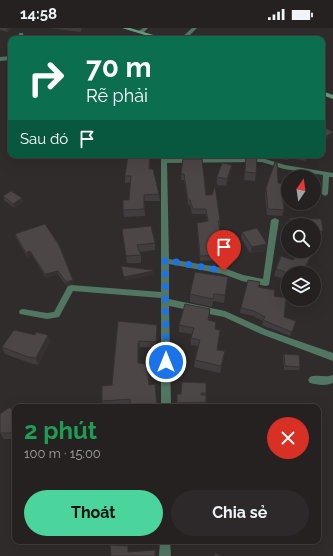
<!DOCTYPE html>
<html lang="vi">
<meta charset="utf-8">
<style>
body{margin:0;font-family:Raleway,sans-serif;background:#2d292a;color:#f1f3f6;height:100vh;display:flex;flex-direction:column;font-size:15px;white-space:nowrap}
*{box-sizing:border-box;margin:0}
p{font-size:13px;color:#a3a3a5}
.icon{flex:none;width:22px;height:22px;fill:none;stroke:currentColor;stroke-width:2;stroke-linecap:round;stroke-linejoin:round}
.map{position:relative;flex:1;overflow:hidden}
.drawer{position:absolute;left:12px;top:376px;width:309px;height:140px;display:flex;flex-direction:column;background:#252121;border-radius:8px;box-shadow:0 4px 16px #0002,0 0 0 1px #423e3f}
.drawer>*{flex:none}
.banner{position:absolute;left:8px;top:8px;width:317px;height:122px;border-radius:8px;box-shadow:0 4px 16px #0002,0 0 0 1px #423e3f;background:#0b6e4f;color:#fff;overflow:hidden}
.needle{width:26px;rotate:13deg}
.tools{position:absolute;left:281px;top:142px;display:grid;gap:8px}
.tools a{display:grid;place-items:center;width:40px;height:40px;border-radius:50%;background:#252121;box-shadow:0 4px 16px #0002,0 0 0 1px #423e3f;font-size:20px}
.pin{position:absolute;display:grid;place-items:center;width:34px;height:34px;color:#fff;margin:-41px -17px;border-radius:50% 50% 50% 0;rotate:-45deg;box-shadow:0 0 4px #0007}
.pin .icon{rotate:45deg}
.me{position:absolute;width:44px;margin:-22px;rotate:0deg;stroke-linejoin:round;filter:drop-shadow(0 0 3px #0008)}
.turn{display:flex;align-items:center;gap:14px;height:84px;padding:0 12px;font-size:18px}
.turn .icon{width:52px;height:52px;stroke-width:2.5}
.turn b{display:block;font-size:28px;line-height:34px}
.then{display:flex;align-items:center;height:38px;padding:0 12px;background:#0003;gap:8px;font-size:15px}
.round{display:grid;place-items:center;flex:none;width:42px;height:42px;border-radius:21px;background:#2d292a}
.head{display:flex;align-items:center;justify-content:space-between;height:68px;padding:0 12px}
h1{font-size:24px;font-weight:700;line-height:30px;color:#1e9e55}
.cta{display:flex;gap:8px;margin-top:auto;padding:8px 12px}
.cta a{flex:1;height:46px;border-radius:24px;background:#4bd49b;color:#111;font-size:16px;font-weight:700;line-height:46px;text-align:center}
.cta a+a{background:#2d292a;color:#f1f3f6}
.status{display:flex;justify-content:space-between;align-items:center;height:28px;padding:0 20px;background:#252121;direction:ltr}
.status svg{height:11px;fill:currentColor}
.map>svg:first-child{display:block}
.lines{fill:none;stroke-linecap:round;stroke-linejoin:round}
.minor{fill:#527664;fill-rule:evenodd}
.secondary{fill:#649f82;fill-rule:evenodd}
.wall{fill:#413c3d}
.shaded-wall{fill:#353132}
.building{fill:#4c4647;stroke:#353132}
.route{stroke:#1a73e8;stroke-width:7;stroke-dasharray:0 12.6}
</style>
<div class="status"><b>14:58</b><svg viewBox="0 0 49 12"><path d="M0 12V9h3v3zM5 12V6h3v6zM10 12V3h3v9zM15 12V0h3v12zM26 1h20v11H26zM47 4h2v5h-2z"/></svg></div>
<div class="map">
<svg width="333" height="528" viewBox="0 0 333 528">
<rect width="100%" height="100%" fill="#312c2c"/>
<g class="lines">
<g class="minor">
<path d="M143 0H148L143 5H139V3Z"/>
<path d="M192 0H197L186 11H180Z"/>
<path d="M19 5H23L24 11H18Z"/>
<path d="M11 28V32L0 33V29Z"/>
<path d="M161 127H167V131L262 130 285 137 333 145V149H329L328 166 325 168 322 166 323 147 284 141 262 134 167 135 169 231 224 240 243 247 263 251 271 192 275 190 279 192 269 257 266 258 242 253 223 246 169 236V271L225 283 267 302 333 325V333L261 306 224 289 169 278 171 379H161V270L73 263 59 289 47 291 20 286 19 284 20 282 23 281 47 285 54 284 68 258 71 257 161 264Z"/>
<path d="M333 347V355C326 358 317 357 310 355L308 352 310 349C317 346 325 350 333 347Z"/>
<path d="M160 513H170L171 528H159Z"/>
</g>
<g class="secondary">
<path d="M122 0H130L167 11H158Z"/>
<path d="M322 63 333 67V71L322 67Z"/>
</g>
</g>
<g class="wall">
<path d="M0 0H13L8 4 0 2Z"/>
<path d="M49 0H82L81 4Z"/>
<path d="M184 127H202L201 129H184Z"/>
<path d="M245 127H256V145L255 153 244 152 246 129H245Z"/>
<path d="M278 127H306L305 133 288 130 287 132 277 130Z"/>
<path d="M183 131 206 167 220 193V198H219L225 227 224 232 200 233 197 200V195L207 193 206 186H192L190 177H188L184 152H181Z"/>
<path d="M232 137 231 144 226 158 217 157V149Z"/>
<path d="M150 141 159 166 160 173H144L145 188 124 189 123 182 129 172 131 154 125 155V148Z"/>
<path d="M278 155 285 165 284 171 283 170 284 182 282 188 267 187 265 166 266 160Z"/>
<path d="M3 168 22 170 23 174 14 180 4 172Z"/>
<path d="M290 190 321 191 323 202 320 209 314 215V197H289Z"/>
<path d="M122 201 155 215V222L140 224 141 227V235H127Z"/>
<path d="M242 204 267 216 265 223 250 225 241 210Z"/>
<path d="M15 206 74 256 67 258 58 246 46 250 32 227 27 229 16 210Z"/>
<path d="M306 223 305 226 309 235 303 245H288V252L274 248 276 241 293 232Z"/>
<path d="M228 249 224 275 213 273 212 279 190 274V266Z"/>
<path d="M258 259 274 268 284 289 296 293 290 308 262 297 263 293 253 288 240 285 241 280Z"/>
<path d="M210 288 209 293 216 301 217 322 224 330 220 345 194 339 195 332 198 318 191 317V310L192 306 179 304V297Z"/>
<path d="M118 293 157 302 156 319H140L138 321V335L130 376 103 378 102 373 112 357Z"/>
<path d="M35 307 50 313 38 337 30 335 5 326 2 319Z"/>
<path d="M284 326 300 339 299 342H284L283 330Z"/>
<path d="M182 354 206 365 205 379H177V366H181Z"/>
<path d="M0 386 15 387V410L13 411H4L0 405Z"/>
</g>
<g class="shaded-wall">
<path d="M7 0H13L8 4Z"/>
<path d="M333 104 332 108 322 114V111Z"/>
<path d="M150 127H151L149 148V141Z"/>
<path d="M232 137 231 144 226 158 227 151Z"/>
<path d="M22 170 23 174 14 180 13 176Z"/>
<path d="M323 202 320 209 314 215V210Z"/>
<path d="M267 216 265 223 250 225 252 219Z"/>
<path d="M30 223 32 227 27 229 26 225Z"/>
<path d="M311 228 309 235 303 245H302L303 242Z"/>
<path d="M58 243V246L46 250 45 246Z"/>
<path d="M153 243V247L125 253 124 249Z"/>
<path d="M73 252 74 256 67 258 66 254Z"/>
<path d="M210 281V288L207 299 208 292Z"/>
<path d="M48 307 50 313 38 337 36 330Z"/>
<path d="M139 313 140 319 138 321V340V316Z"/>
<path d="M225 323 224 330 220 345 221 338Z"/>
<path d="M15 401V410L13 411 10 405Z"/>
</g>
<g class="building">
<path d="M322 98 333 104 322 111Z"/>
<path d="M128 127H150L149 141H153L159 166 144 167V181L123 182V172H129L131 148H125Z"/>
<path d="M294 127H306V129Z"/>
<path d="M246 128H257L256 145 245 144Z"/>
<path d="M183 131H202L206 167H212L215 158 220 193H218L225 227 200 228 197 195 208 193 206 181H193L190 172H188L184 146H181Z"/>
<path d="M275 134 277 135 278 155 286 156 285 165H282L284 182 268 181 266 160Z"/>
<path d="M222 135 232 137 227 151 217 149Z"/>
<path d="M11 163 22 170 13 176 3 168Z"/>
<path d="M290 190 321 191 323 202 314 210V197H291Z"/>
<path d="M45 196 59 217 73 252 66 254 58 243 45 246 30 223 26 225 15 206Z"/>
<path d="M151 198 155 215 137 217 141 227 126 228 122 201Z"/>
<path d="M257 200 267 216 252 219 242 204Z"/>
<path d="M299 223H305L304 226 311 228 303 242 299 241 297 245H288L276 241 281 228 293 232Z"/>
<path d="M121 238 152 242 153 243 124 249Z"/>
<path d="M195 244 228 249 225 267 214 266 213 271 190 266Z"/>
<path d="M248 252 260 254 258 259 275 262 274 268 286 270 284 289 296 293 292 304 263 292 265 289 254 283 241 280Z"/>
<path d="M185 276 210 281 208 292 216 294 215 301 220 302 217 322 225 323 221 338 195 332 200 312 191 310 194 300 179 297Z"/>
<path d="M118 293 157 297 156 314 139 313 138 316V335L147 336 149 357 155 356 157 379H131L130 371 102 373V358L112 357Z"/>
<path d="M14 302 35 307 36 304 48 307 36 330 28 329 2 319Z"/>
<path d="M284 326 299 327 300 339 285 338Z"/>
<path d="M182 354 206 355V365H201V367H206V374L177 375V366H181Z"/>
<path d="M31 376H46L45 379H31Z"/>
<path d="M10 379 15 387V401L10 405H0V386Z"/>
<path d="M110 517 128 518V524L155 522V528H111Z"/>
<path d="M215 525 222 528H214Z"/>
</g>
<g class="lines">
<path class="route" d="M166 334 165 232 224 243"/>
</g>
</svg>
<div class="tools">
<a><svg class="needle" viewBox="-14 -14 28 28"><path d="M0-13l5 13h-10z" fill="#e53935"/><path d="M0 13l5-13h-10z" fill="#a3a3a5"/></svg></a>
<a><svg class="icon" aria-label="search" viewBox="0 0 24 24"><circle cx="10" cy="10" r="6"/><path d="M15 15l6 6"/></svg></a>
<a><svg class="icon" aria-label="layers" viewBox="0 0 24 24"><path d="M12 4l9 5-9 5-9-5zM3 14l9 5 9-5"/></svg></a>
</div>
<div class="pin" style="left:224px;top:243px;background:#d93025"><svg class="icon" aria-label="arrive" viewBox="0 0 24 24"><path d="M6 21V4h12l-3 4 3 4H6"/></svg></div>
<svg class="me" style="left:166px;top:334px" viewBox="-20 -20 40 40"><circle r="17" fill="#1a73e8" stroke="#fff" stroke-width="3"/><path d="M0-11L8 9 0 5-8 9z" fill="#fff"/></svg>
<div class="banner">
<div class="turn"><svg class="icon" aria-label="right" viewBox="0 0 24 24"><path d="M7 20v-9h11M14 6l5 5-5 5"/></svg><div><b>70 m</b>Rẽ phải</div></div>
<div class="then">Sau đó<svg class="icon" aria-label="arrive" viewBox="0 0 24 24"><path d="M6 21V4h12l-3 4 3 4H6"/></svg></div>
</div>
<section class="drawer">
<div class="head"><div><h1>2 phút</h1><p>100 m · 15:00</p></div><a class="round" style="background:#d93025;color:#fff"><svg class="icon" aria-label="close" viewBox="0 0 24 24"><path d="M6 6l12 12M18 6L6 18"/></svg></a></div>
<div class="cta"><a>Thoát</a><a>Chia sẻ</a></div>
</section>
</div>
